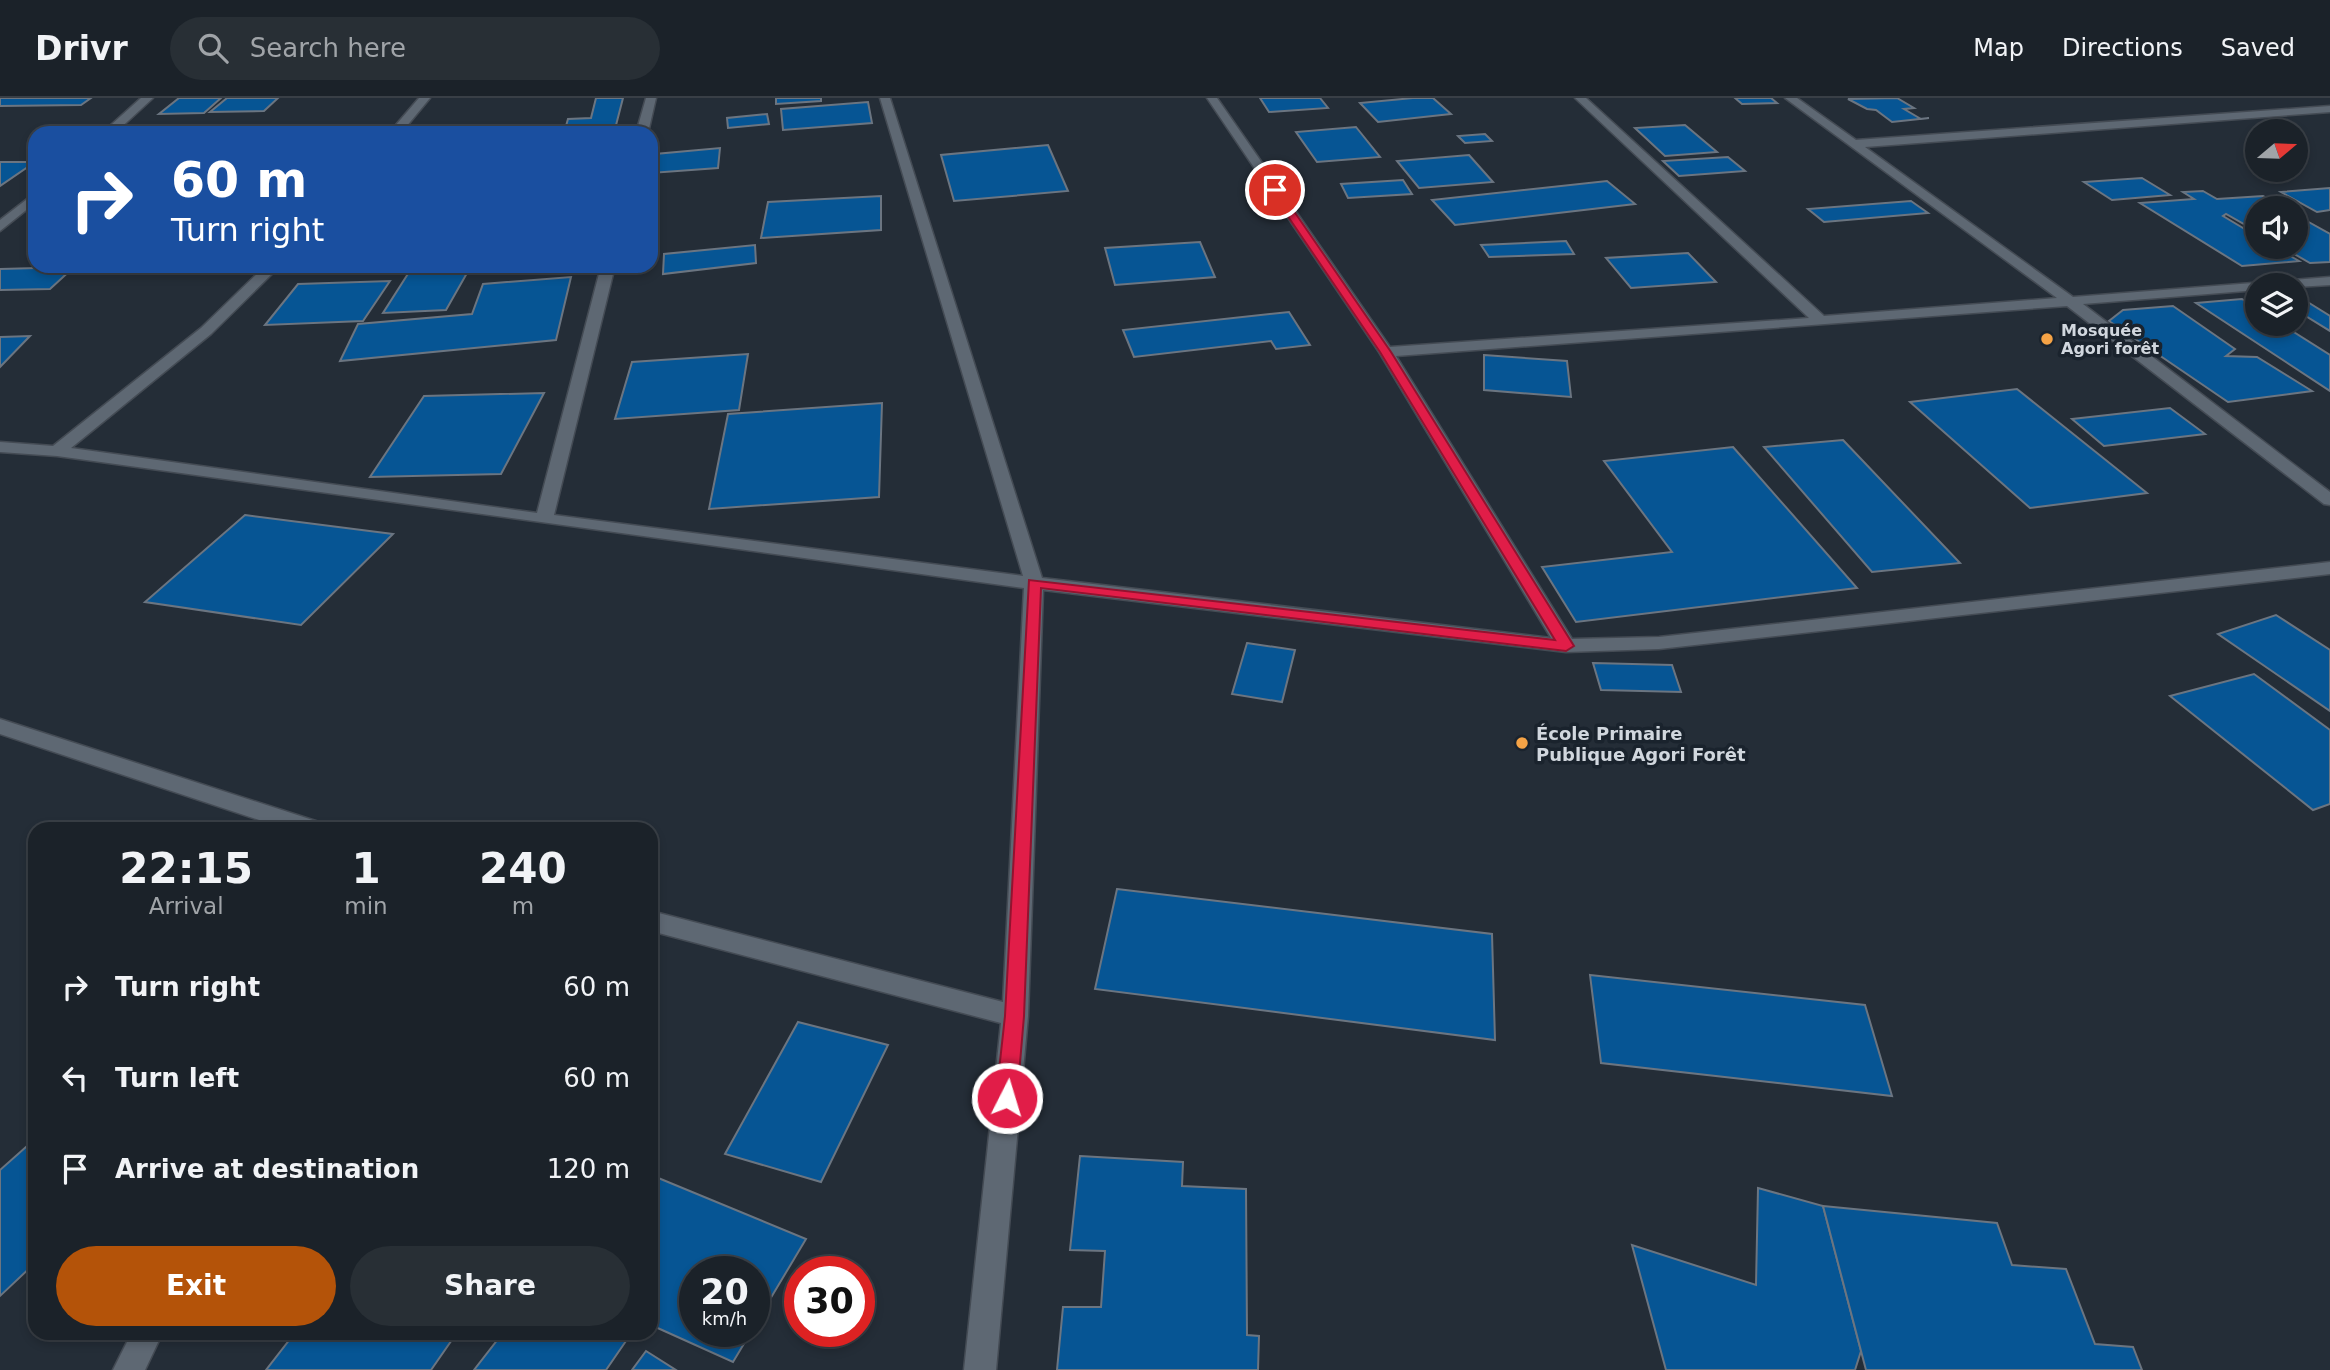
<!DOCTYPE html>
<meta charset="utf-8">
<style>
body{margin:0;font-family:"DejaVu Sans",sans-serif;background:#282f35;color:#f1f3f6;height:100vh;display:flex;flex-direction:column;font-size:26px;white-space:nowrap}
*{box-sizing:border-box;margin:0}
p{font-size:23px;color:#a0a4a8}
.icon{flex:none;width:38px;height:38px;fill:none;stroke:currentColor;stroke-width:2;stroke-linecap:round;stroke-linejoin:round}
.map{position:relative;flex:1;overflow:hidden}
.sheet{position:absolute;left:28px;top:724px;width:630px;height:518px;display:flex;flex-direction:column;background:#1b2229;border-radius:21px;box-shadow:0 4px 10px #0003,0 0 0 2px #393f46}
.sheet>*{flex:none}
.guide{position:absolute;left:28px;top:28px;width:630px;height:147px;border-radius:21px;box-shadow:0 4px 10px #0003,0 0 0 2px #393f46;background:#1a4fa0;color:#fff;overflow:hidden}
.needle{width:46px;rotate:71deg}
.fabs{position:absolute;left:2245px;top:21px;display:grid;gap:14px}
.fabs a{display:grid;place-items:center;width:63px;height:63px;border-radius:50%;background:#1b2229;box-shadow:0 4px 10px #0003,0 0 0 2px #393f46;font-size:35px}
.speed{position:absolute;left:679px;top:1158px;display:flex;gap:14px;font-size:35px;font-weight:700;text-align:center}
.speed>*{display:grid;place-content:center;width:91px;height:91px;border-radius:50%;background:#1b2229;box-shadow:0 4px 10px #0003,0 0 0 2px #393f46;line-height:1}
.speed small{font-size:18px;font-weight:400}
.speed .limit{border:10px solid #d22;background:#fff;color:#111}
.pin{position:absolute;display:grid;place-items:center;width:60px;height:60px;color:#fff;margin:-30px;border:4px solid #fff;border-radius:50%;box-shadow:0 2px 7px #0007}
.me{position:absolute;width:77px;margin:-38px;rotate:5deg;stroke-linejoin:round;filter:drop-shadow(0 0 5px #0008)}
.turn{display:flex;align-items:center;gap:24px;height:147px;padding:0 28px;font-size:32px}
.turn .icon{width:91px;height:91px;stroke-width:2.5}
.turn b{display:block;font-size:49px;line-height:60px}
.eta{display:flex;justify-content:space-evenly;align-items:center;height:119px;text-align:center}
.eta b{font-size:42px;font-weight:700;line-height:49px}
.cta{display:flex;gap:14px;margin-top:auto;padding:14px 28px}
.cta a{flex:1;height:80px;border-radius:42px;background:#b45309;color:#fff;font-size:28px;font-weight:700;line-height:80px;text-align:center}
.cta a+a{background:#282f35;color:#f1f3f6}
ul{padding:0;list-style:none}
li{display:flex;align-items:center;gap:21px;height:91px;padding:0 28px}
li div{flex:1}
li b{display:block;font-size:26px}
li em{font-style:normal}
header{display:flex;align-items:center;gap:42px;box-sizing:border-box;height:98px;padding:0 35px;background:#1b2229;border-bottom:2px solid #393f46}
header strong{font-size:33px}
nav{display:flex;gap:38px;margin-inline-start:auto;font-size:24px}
.search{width:490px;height:63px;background:#282f35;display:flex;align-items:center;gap:18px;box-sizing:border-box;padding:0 24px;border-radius:38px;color:#a0a4a8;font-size:26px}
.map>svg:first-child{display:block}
.building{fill:#065594;stroke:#6b7581;stroke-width:2}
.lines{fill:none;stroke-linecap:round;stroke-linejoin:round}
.minor-casing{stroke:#444b54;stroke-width:3}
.minor{fill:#5e6873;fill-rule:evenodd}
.route{fill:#e11d48;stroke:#92132f;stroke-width:2}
.poi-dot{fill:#f5a346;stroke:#1a232d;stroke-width:2.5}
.labels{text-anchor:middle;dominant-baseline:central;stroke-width:7;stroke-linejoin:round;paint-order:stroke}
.far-poi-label{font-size:16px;font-weight:bold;fill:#d1d7de;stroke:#1a232d;text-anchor:start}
.poi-label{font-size:18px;font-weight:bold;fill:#d1d7de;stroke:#1a232d;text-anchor:start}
</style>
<header>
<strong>Drivr</strong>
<div class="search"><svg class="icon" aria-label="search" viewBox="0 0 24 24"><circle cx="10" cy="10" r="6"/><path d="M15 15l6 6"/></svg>Search here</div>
<nav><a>Map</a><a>Directions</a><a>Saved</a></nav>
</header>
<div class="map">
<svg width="2330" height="1272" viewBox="0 0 2330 1272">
<rect width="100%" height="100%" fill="#242d37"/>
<g class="building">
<path d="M0 0H91L81 7 0 8Z"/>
<path d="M179 0H221L204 15 159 16Z"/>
<path d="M227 0H278L264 13 210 14Z"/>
<path d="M596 0H623L615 31 564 35 568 21 591 20Z"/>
<path d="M776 0H821V3L776 6Z"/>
<path d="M1260 0H1320L1328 10 1269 14Z"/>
<path d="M1413 0H1433L1451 16 1378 24 1360 5Z"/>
<path d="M1735 0H1771L1777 5 1742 6Z"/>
<path d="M1897 0 1914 10 1904 11 1921 21 1929 20 1892 24 1876 12 1867 11 1848 1Z"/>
<path d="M868 4 872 25 783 32 781 11Z"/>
<path d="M767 16 769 26 728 30 727 20Z"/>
<path d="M279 27 270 35H197L204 29Z"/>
<path d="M1685 27 1717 54 1665 58 1635 30Z"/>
<path d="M1356 29 1380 59 1317 64 1296 34Z"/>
<path d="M372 31 369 35H301Z"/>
<path d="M1485 36 1492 43 1465 45 1458 38Z"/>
<path d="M1048 47 1068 93 954 103 941 57Z"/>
<path d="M720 50 718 70 651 75 655 56Z"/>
<path d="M1469 57 1493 84 1419 90 1397 63Z"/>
<path d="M1728 59 1745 73 1679 78 1663 63Z"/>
<path d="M0 64H35L0 88Z"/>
<path d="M2142 80 2170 97 2112 102 2084 84Z"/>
<path d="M1403 82 1412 96 1348 100 1341 86Z"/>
<path d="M1607 83 1635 106 1455 127 1432 102Z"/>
<path d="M2330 90V112L2317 114 2281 94Z"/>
<path d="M2203 93 2217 101 2263 98 2285 110H2258V134L2226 116 2223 118 2258 139V149H2274L2299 163 2242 168 2140 105 2194 101 2183 94Z"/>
<path d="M881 98V132L761 140 768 104Z"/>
<path d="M1911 103 1928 115 1824 124 1808 111Z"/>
<path d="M2296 117 2330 136V164L2310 165 2282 149H2296Z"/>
<path d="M1566 143 1574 156 1489 159 1481 147Z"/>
<path d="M1200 144 1215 179 1115 187 1105 150Z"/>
<path d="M755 147 756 165 663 176 664 156Z"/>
<path d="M1688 155 1716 184 1631 190 1606 160Z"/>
<path d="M413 168H471L446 212 383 215Z"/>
<path d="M74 169 50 191 0 192V171Z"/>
<path d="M571 179 556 242 340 263 358 226 472 216 483 186Z"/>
<path d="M390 183 363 223 265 227 298 186Z"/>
<path d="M2242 201 2258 211V226H2281L2330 257V293L2196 205Z"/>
<path d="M2306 203 2330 218V233L2296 212V204Z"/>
<path d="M2173 208 2235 251 2226 258 2257 259 2312 293 2228 304 2109 223 2123 212Z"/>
<path d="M1289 214 1310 247 1276 251 1271 243 1134 259 1123 232Z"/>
<path d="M30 238 0 269V239Z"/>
<path d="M748 256 739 312 615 321 632 264Z"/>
<path d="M1484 257 1567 263 1571 299 1484 292Z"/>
<path d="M2017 291 2147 395 2030 410 1910 304Z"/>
<path d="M544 295 501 376 370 379 424 298Z"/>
<path d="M882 305 879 399 709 411 728 316Z"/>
<path d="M2170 310 2205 336 2104 348 2072 321Z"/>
<path d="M1843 342 1960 465 1872 474 1764 349Z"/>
<path d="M1733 349 1857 490 1576 524 1542 469 1672 454 1604 363Z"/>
<path d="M245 417 393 436 301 527 145 504Z"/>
<path d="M2276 517 2330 552V613L2218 536Z"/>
<path d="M1247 545 1295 552 1282 604 1232 596Z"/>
<path d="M1593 565 1672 567 1681 594 1601 592Z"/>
<path d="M2254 576 2330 632V706L2313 712 2170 598Z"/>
<path d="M1117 791 1492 836 1495 942 1095 891Z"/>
<path d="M1590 877 1865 907 1892 998 1601 965Z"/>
<path d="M798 924 888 947 821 1084 725 1056Z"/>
<path d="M35 1041V1165L0 1198V1072Z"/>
<path d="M1080 1058 1183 1064 1182 1088 1246 1091 1247 1237 1259 1238 1258 1272H1057L1063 1209H1101L1105 1153 1070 1152Z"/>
<path d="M651 1077 806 1141 754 1228V1174H695V1234H751L733 1264 651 1227Z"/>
<path d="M1758 1090 1823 1108 1861 1253 1855 1272H1666L1632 1147 1756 1187Z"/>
<path d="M1823 1108 1997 1125 2012 1167 2066 1171 2095 1246 2133 1249 2142 1272H1866Z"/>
<path d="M294 1236H456L431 1272H266Z"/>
<path d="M502 1236H611L626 1243 606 1272H474Z"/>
<path d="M646 1253 676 1272H632Z"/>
</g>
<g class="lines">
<defs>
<g id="minor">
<path d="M141 0H153L115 35H102Z"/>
<path d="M419 0H430L401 35H389Z"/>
<path d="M646 0H656L648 35H636Z"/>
<path d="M880 0H890L1042 480 1551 540 1379 254 1207 0H1217L1390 249 1809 220 1575 0H1586L1824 218 2057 200 1785 0H1797L1856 42 2330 8V14L1865 49 2073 199 2330 179V187L2296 189V187H2258V192L2083 206 2330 394V407L2324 406 2067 208 1396 258 1572 541 1659 539 2330 464V476L1659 551 1566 554 1043 492 1028 918 996 1272H964L1001 925 651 833V813L1003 904 1024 490 57 358 0 354V344L53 348 201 230 265 168H280L211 236 71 350 537 415 601 168H615L554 417 1023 478Z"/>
<path d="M35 95V105L0 133V122Z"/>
<path d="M0 621 325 726 328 732H289L0 636Z"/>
<path d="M131 1236H162L145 1272H113Z"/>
</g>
</defs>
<use href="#minor" class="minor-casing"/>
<use href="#minor" class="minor"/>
</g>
<path class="route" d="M1275 90H1278L1391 254 1574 548 1566 553 1041 490 1024 918 1017 1000 1014 1006 1007 1009 999 1006 996 1000 1005 918 1029 482 1555 542 1380 254 1270 92Z"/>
<g class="poi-dot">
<circle cx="2047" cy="241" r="7"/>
<circle cx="1522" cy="645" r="7"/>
</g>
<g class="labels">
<g class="far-poi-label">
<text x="2061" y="232">Mosquée<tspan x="2061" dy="18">Agori forêt</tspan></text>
</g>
<g class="poi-label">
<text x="1536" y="635">École Primaire<tspan x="1536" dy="21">Publique Agori Forêt</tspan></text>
</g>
</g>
</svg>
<div class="fabs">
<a><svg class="needle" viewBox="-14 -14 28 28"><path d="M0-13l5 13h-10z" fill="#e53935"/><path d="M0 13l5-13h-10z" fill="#a0a4a8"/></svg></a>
<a><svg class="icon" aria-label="sound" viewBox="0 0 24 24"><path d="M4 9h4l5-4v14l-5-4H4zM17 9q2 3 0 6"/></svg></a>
<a><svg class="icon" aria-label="layers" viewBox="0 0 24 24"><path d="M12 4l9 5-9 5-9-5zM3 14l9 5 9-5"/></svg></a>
</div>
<div class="speed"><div>20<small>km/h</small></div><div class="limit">30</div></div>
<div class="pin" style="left:1275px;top:92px;background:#d93025"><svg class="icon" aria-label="arrive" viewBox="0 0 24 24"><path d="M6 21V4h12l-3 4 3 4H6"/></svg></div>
<svg class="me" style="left:1007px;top:1000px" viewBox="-20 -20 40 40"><circle r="17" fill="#e11d48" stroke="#fff" stroke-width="3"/><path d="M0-11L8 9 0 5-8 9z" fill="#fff"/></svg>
<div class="guide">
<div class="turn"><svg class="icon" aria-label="right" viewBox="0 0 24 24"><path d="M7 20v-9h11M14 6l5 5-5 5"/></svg><div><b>60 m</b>Turn right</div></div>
</div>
<section class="sheet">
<div class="eta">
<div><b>22:15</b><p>Arrival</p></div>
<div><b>1</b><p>min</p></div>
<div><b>240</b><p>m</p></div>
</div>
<ul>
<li><svg class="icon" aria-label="right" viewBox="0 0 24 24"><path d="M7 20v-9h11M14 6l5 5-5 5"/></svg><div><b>Turn right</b></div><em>60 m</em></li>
<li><svg class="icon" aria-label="left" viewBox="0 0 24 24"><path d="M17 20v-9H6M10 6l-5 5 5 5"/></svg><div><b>Turn left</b></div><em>60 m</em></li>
<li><svg class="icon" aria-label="arrive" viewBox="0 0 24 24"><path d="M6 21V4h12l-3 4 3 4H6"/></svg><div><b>Arrive at destination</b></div><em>120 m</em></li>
</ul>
<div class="cta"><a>Exit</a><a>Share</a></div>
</section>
</div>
